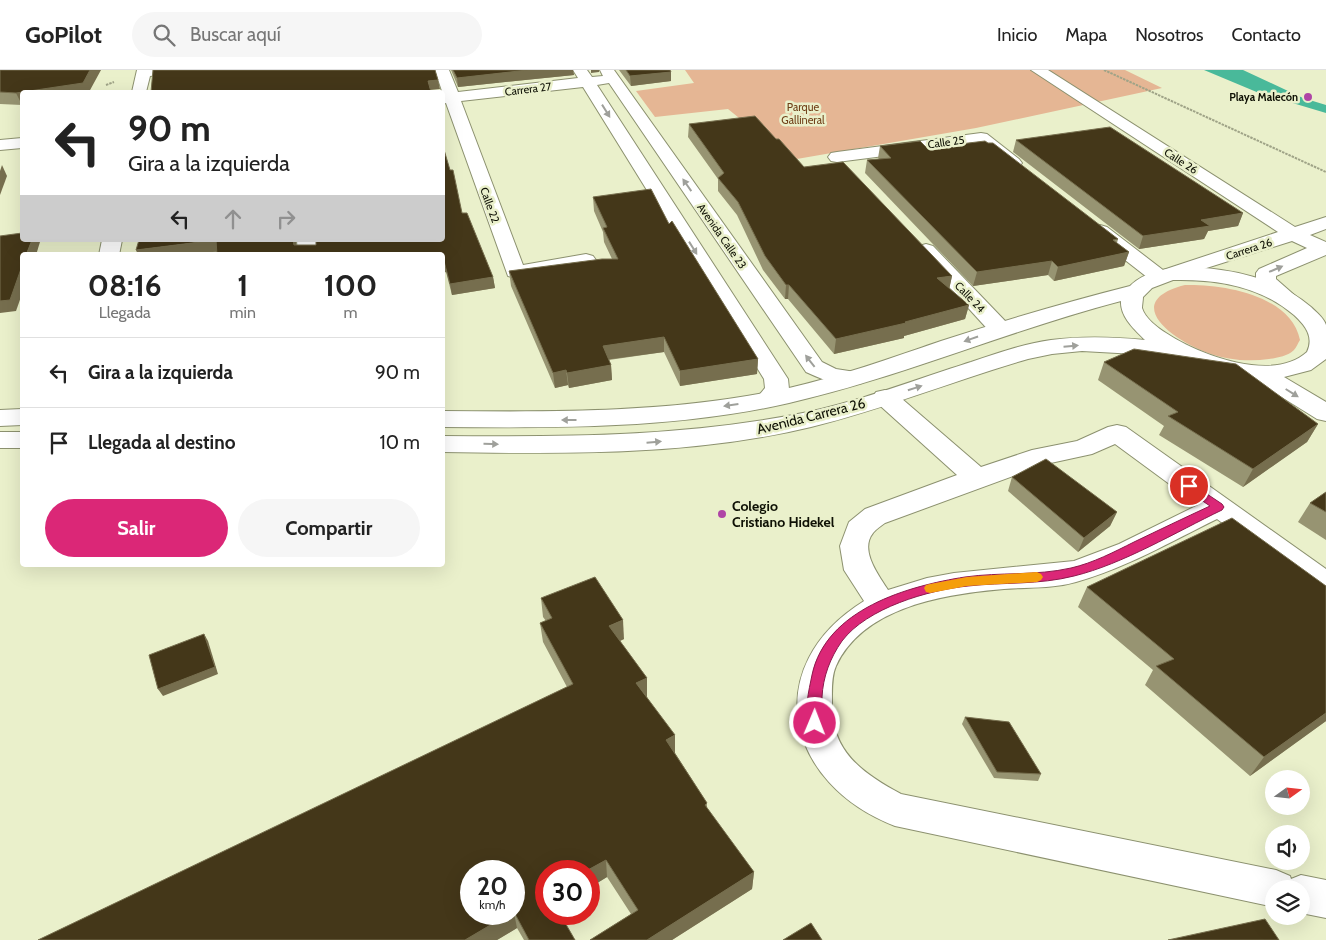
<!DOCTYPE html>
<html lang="es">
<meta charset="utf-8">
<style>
body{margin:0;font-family:Cabin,sans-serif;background:#f6f6f6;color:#222;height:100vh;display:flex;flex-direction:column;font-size:19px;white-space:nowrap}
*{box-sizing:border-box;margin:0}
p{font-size:16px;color:#767676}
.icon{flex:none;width:28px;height:28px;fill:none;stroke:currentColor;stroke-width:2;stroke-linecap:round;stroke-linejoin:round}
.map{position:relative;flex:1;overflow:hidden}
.details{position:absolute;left:20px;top:182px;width:425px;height:315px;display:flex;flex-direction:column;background:#fff;border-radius:5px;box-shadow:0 5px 20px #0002}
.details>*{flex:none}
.guide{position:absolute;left:20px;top:20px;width:425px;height:152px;border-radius:5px;box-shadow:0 5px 20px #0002;background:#fff;color:#222;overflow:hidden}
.needle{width:32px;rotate:75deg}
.fabs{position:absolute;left:1265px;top:700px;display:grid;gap:10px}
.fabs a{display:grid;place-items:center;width:45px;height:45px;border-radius:50%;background:#fff;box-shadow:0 5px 20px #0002;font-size:25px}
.speed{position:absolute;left:460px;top:790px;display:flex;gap:10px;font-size:25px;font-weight:700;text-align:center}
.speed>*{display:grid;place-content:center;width:65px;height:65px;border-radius:50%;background:#fff;box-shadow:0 5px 20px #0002;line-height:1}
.speed small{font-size:12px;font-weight:400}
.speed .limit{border:8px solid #d22;background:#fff;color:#111}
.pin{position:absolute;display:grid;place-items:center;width:42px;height:42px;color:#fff;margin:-21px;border:2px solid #fff;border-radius:50%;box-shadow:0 1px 5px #0007}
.me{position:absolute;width:55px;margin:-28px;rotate:1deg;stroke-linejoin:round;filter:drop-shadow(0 0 4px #0008)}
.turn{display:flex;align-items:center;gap:18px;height:105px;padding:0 25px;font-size:22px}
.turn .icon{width:65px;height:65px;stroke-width:2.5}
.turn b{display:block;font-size:35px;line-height:42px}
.lanes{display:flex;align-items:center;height:48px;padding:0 25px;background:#0003;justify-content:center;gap:25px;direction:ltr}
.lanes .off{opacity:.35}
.eta{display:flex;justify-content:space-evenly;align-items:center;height:85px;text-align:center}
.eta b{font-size:30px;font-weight:700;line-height:35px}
.cta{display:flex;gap:10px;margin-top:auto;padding:10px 25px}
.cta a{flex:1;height:58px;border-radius:30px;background:#db2777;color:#fff;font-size:20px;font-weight:700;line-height:58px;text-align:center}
.cta a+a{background:#f6f6f6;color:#222}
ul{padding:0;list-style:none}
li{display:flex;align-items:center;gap:15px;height:70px;padding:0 25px;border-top:1px solid #e0e0e0}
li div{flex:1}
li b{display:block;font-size:19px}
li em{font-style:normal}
header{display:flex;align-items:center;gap:30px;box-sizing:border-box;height:70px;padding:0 25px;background:#fff;border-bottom:1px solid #e0e0e0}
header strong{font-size:24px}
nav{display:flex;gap:28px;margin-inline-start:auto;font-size:18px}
.search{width:350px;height:45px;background:#f6f6f6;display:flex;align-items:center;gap:12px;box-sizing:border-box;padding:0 18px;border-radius:28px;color:#767676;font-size:19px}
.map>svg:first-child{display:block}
.green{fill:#e5b694}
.water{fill:#49b99a}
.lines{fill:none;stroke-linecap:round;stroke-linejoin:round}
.minor-casing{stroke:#8c916f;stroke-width:2}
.major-casing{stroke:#8c916f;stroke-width:2}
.path{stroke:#9fa387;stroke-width:2;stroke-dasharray:2.5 1;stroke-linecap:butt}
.minor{fill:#fff;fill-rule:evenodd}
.major{fill:#fff;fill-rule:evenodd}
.wall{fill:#979472;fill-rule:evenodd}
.shaded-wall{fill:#766e4e}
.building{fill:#443719;stroke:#766e4e}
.oneway{fill:#9fa09b}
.route{fill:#db2777;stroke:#8e194d}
.slow{fill:#f59e0b}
.poi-dot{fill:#af45a6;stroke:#eaf0cb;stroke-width:2}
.labels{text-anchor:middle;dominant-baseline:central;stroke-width:5;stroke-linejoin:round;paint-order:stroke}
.far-street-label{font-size:11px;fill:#0f1105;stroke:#eaf0cb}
.far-poi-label{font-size:11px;font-weight:bold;fill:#0f1105;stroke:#eaf0cb;text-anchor:end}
.far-park-label{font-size:11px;fill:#704018;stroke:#eaf0cb}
.street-label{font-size:14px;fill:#0f1105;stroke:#eaf0cb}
.poi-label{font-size:14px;font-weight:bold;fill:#0f1105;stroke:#eaf0cb;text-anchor:start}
</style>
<header>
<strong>GoPilot</strong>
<div class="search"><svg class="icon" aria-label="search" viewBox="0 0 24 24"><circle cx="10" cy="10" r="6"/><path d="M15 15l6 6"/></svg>Buscar aquí</div>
<nav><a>Inicio</a><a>Mapa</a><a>Nosotros</a><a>Contacto</a></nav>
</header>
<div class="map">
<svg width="1326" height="870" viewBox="0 0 1326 870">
<rect width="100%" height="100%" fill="#eaf0cb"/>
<g class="green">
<path d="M685 0H1125L1162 18 976 58 791 90 728 39 655 47 636 21 694 13Z"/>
<path d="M1185 215C1223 214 1291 225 1300 270 1298 273 1296 278 1294 280 1288 286 1277 288 1269 289 1249 292 1227 290 1208 283 1174 271 1119 232 1185 215Z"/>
</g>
<path class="water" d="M1204 0H1243L1303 28 1326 35V43L1259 23Z"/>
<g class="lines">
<defs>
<g id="minor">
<path d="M137 0H173L171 3 150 6 146 22H132Z"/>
<path d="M435 0H449L458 22 578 8 573 0H587L592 7 603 6 600 0H614L822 292 836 299 862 303 866 308 862 313C843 318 823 310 806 302L609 13 597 15 788 309 789 319C781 331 774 339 758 335L755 330 765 318 764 309 583 17 461 31 523 195 586 184 593 186 596 190 593 194 586 196 515 208 508 206 446 33 442 34 443 24Z"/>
<path d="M1031 0H1048L1295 157 1326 147V159L1310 165 1326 172V185L1276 206V209L1300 230 1297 235C1281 238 1264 224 1256 211V203L1259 199 1307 178 1292 171 1159 213 1152 211 1093 165 1090 161 1093 157 1100 155 1107 157 1163 200 1278 162Z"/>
<path d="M981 63 987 64 1019 89 1022 93 1019 97C1004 101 989 83 978 74L837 92 831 91 828 87 831 83 837 82Z"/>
<path d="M22 68V78L0 80V70Z"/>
<path d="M102 170H122L119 185H99Z"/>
<path d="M297 170H317L318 185H298Z"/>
<path d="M926 174 933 176 1008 254 1011 259 1008 264 1000 266 992 264 919 184 916 180 919 176Z"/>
<path d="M885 320 894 322 981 397 1032 380 1077 371 1108 357 1117 355 1126 357 1326 499V525L1315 522 1217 449C1170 472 1126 498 1076 512 1052 519 1028 517 1004 519 946 524 864 536 836 596 831 607 832 622 832 634 831 681 862 703 901 724L1276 800 1290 806 1291 809 1301 805 1326 810V848L1301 843V819H1274V837L895 756C786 714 758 597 864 531L844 500 840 476 849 452 865 439 957 405 876 332 873 327 876 322ZM1115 374 1198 435 1119 474 1074 491 954 503 927 508 888 520C879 506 859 480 873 463 876 459 881 456 885 453L1046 394 1092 384Z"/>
</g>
<g id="major">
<path d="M1189 197C1233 199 1277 208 1311 237 1316 242 1324 248 1326 255 1326 265 1326 279 1326 289L1311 300 1284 307 1326 332V351L1317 349 1253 309 1209 301 1171 286 1082 281 1052 284 1028 289C955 310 885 339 811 357 691 386 566 384 442 382V366C565 367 687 367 808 342 863 330 917 309 971 292 997 283 1023 274 1051 270 1082 266 1114 267 1145 270 1135 260 1120 247 1121 231 1009 260 902 307 789 333 675 359 558 358 442 357V341C558 342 675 343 789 318 841 306 891 288 941 271 1003 251 1066 232 1130 216 1145 201 1168 198 1189 197ZM1173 210C1217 209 1260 216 1294 245 1306 256 1314 267 1307 282 1273 313 1199 285 1166 263 1158 258 1145 248 1142 238 1142 235 1143 230 1143 227L1152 218Z"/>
<path d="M22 339V355L0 356V340Z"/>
<rect x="0" y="362" width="22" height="16"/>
</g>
</defs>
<use href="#minor" class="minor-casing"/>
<use href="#major" class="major-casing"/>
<g class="path">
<path d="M1104 0 1326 102"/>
<path d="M106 15 114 12"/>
</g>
<use href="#minor" class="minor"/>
<use href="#major" class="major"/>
</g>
<g class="wall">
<path d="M0 0H101L22 35 0 34Z"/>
<path d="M451 0H573L574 5 458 17Z"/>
<path d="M619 0H670L671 11 631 16Z"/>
<path d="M689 54 776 69 804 97 952 206 949 219 969 235 965 249 904 266V268L834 284 788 229H785L763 200 737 145 718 121V109L688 67Z"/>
<path d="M1016 70 1243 143 1238 156 1208 161 1204 169 1139 179 1013 82Z"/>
<path d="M880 76 927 78 1118 169 1117 173 1129 182 1124 196 1054 211 1048 205 973 216 865 103 867 90 879 89 878 88Z"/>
<path d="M593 127 669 154 758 289 757 304 680 316 664 282 609 290 611 295 612 310 569 318 568 315 555 318 511 216 509 201 612 189 604 172 603 162 594 141Z"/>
<path d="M462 143 493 207 495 218 452 225 446 202 217 182 190 185H138L296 175H316Z"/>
<path d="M1104 292 1318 354 1307 372 1243 417 1159 365 1164 356 1098 310Z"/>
<path d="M1012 407 1117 442 1110 456 1078 482 1008 421Z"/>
<path d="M1326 422V470L1298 452 1310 433Z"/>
<path d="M1087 517 1326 651 1250 706 1145 615 1153 600 1078 537Z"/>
<path d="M541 528 624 569 620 571 647 608V627L675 683 707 733V739L754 802 752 819 672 870H590L631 844 607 807 589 818V801L546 844 575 870H524L517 858 497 870H38L567 617 543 572 540 553 546 551 543 547ZM514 801V844H471Z"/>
<path d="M965 647 1041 704 1038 711 994 708 962 654Z"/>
</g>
<g class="shaded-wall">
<path d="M90 0H101L89 22H22V35L16 23Z"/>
<path d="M528 0H573L574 5 458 17 457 8Z"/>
<path d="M591 0H599V2L591 3Z"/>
<path d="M671 2V11L631 16 630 6Z"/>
<path d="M438 10 440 19 430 20 428 11Z"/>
<path d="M2 95 7 106 0 125V101Z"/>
<path d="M1243 143 1238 156 1208 161 1204 169 1139 179 1143 166 1201 150Z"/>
<path d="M32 170H39L40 172 36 185H26Z"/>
<path d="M216 170 220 181 190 185H138L136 180Z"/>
<path d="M293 170H296L297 185 294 175Z"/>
<path d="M1129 182 1124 196 1054 211 1058 197Z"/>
<path d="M444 191 446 202 442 204V192Z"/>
<path d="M1052 191 1048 205 973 216 977 202Z"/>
<path d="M22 196V224L16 241 0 243V231Z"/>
<path d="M952 206 949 220 937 208Z"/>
<path d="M493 207 495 218 452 225 450 214Z"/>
<path d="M786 215H789L788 229H785Z"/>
<path d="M969 235 965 249 904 266V268L834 284 836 269Z"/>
<path d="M664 267V282L604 290 603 276Z"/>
<path d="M758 289 757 304 680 316V301Z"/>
<path d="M611 295 612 310 569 318 567 303Z"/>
<path d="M566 300 568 315 555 318 553 303Z"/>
<path d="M1318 354 1307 372 1243 417 1253 399Z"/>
<path d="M1117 442 1110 456 1078 482 1084 468Z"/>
<path d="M623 550 624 569 611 575 609 556Z"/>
<path d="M204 564 208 571 218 604 163 626 158 619Z"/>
<path d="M647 608V627L636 613Z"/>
<path d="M1326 643V651L1250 706 1264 687Z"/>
<path d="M675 665V683L666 688V670Z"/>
<path d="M606 790 607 807 589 818V801H586Z"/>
<path d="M754 802 752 819 672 870H647Z"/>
<path d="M514 843 517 858 497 870H465L509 844Z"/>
</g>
<g class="building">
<path d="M0 0H90L83 13 16 23 0 22Z"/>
<path d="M153 0H435L438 10 428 11 431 22H151Z"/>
<path d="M453 0H528L457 8Z"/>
<path d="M626 0H670L671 2 630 6Z"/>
<path d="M755 46 776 69H779L804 97 843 92 952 206 937 208 969 235 905 252 906 253 836 269 789 215H786L765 186 738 132 718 108 724 103 689 54Z"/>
<path d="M1110 57 1243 143 1201 150 1210 156 1143 166 1016 70Z"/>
<path d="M920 71 927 78 985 71 988 73H993L1118 169 1113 170 1129 182 1058 197 1052 191 977 202 867 90 891 88 880 76Z"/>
<path d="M442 73 450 100H453L462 143H467L493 207 450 214 444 191 442 192V185H217L216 170 136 180 139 170H293L294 175H316V170H442Z"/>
<path d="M651 119 669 154 672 151 758 289 680 301 664 267 603 276 611 295 567 303 566 300 553 303 509 201 602 189H618L603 158 607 157 593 127Z"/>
<path d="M22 163V170H32L26 185H22V196L10 230 0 231V166Z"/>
<path d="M1134 279 1236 294 1318 354 1253 399 1168 346 1178 342 1104 292Z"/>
<path d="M1046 389 1117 442 1084 468 1012 407Z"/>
<path d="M1326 422V442L1310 433Z"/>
<path d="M1232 448 1326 516V643L1264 687 1156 596 1174 589 1087 517Z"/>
<path d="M595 507 623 550 609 556 647 608 636 613 675 665 666 670 707 733 705 735 754 802 647 870H590L638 840 606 790 586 801H546V844H560L575 870H529L514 842V801H471V844H509L465 870H38L573 614 540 553 552 548 541 528Z"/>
<path d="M204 564 215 597 158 619 149 585Z"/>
<path d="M965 647 1009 652 1041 704 997 702Z"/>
<path d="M1265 849 1279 870H1168Z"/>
<path d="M811 853 822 870H783Z"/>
</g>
<defs><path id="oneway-solid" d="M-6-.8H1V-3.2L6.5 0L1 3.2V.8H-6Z" transform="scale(1.25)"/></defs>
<g class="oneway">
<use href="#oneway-solid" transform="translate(606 41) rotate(58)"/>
<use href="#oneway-solid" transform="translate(687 115) rotate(-125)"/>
<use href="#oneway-solid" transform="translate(693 178) rotate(58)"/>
<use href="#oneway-solid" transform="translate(1276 199) rotate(-23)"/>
<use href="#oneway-solid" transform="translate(971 269) rotate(161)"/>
<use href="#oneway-solid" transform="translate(1071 276) rotate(-5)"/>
<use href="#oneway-solid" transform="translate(810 291) rotate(-128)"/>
<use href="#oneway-solid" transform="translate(915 318) rotate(-18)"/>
<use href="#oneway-solid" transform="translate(1292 323) rotate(32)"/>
<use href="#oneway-solid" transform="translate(731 335) rotate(172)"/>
<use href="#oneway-solid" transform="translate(569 350) rotate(-180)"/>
<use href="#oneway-solid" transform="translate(654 372) rotate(-5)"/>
<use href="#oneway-solid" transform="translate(491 374) rotate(1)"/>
</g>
<path class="route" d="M1189 412 1222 434 1224 437 1222 440C1176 462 1123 494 1074 506 1039 515 1003 512 968 516 928 520 867 538 842 571 830 588 823 607 822 627 822 637 824 649 820 657L815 659 810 657C803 643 809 620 812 605 826 539 908 516 965 507 1000 502 1036 506 1071 498 1093 493 1114 482 1134 472 1159 460 1184 448 1210 436L1185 419 1184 416 1185 413Z"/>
<path class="slow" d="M1037 502 1041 504 1043 507 1041 510 1037 512 967 516 930 523 926 522 924 518 926 515 930 514 967 507Z"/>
<g class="poi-dot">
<circle cx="1308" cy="27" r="5"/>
<circle cx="722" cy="444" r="5"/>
</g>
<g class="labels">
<g class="far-street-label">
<text transform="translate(528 19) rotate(-7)">Carrera 27</text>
<text transform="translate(946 72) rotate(-8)">Calle 25</text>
<text transform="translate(1181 91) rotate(33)">Calle 26</text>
<text transform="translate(490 135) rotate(70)">Calle 22</text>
<text transform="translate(722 166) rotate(55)">Avenida Calle 23</text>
<text transform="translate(1249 179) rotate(-18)">Carrera 26</text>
<text transform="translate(970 227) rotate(46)">Calle 24</text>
</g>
<g class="far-poi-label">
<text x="1298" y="27">Playa Malecón</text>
</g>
<g class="far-park-label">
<text x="803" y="37">Parque<tspan x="803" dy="13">Gallineral</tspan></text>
</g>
<g class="street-label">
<text transform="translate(811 346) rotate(-14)">Avenida Carrera 26</text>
</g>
<g class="poi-label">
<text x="732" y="436">Colegio<tspan x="732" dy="16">Cristiano Hidekel</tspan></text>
</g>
</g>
</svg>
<div class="fabs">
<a><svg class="needle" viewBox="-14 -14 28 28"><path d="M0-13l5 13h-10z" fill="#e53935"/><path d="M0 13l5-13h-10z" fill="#767676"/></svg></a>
<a><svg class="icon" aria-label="sound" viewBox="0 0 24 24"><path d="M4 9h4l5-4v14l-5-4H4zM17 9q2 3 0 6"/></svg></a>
<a><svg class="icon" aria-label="layers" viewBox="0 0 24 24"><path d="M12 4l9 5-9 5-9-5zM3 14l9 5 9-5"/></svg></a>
</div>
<div class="speed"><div>20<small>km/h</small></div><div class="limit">30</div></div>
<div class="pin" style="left:1189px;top:416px;background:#d93025"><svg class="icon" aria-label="arrive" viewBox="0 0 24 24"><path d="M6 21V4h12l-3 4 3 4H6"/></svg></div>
<svg class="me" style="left:815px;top:653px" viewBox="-20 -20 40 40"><circle r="17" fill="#db2777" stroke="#fff" stroke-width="3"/><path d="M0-11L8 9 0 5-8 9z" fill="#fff"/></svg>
<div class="guide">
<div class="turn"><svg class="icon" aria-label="left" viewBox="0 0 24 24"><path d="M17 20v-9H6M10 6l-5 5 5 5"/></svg><div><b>90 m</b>Gira a la izquierda</div></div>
<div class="lanes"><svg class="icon" aria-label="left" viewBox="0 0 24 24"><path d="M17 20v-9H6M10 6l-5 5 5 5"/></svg><svg class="icon off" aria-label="ahead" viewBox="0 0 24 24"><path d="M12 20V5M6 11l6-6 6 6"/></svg><svg class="icon off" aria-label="right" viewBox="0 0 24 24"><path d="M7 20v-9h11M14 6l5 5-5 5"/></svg></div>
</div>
<section class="details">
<div class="eta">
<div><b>08:16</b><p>Llegada</p></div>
<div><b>1</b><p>min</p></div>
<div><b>100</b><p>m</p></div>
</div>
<ul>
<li><svg class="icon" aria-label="left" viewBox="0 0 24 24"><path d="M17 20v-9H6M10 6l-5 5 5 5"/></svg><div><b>Gira a la izquierda</b></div><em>90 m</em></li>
<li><svg class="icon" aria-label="arrive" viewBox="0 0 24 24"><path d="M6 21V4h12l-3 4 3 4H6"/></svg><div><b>Llegada al destino</b></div><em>10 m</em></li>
</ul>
<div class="cta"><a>Salir</a><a>Compartir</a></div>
</section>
</div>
